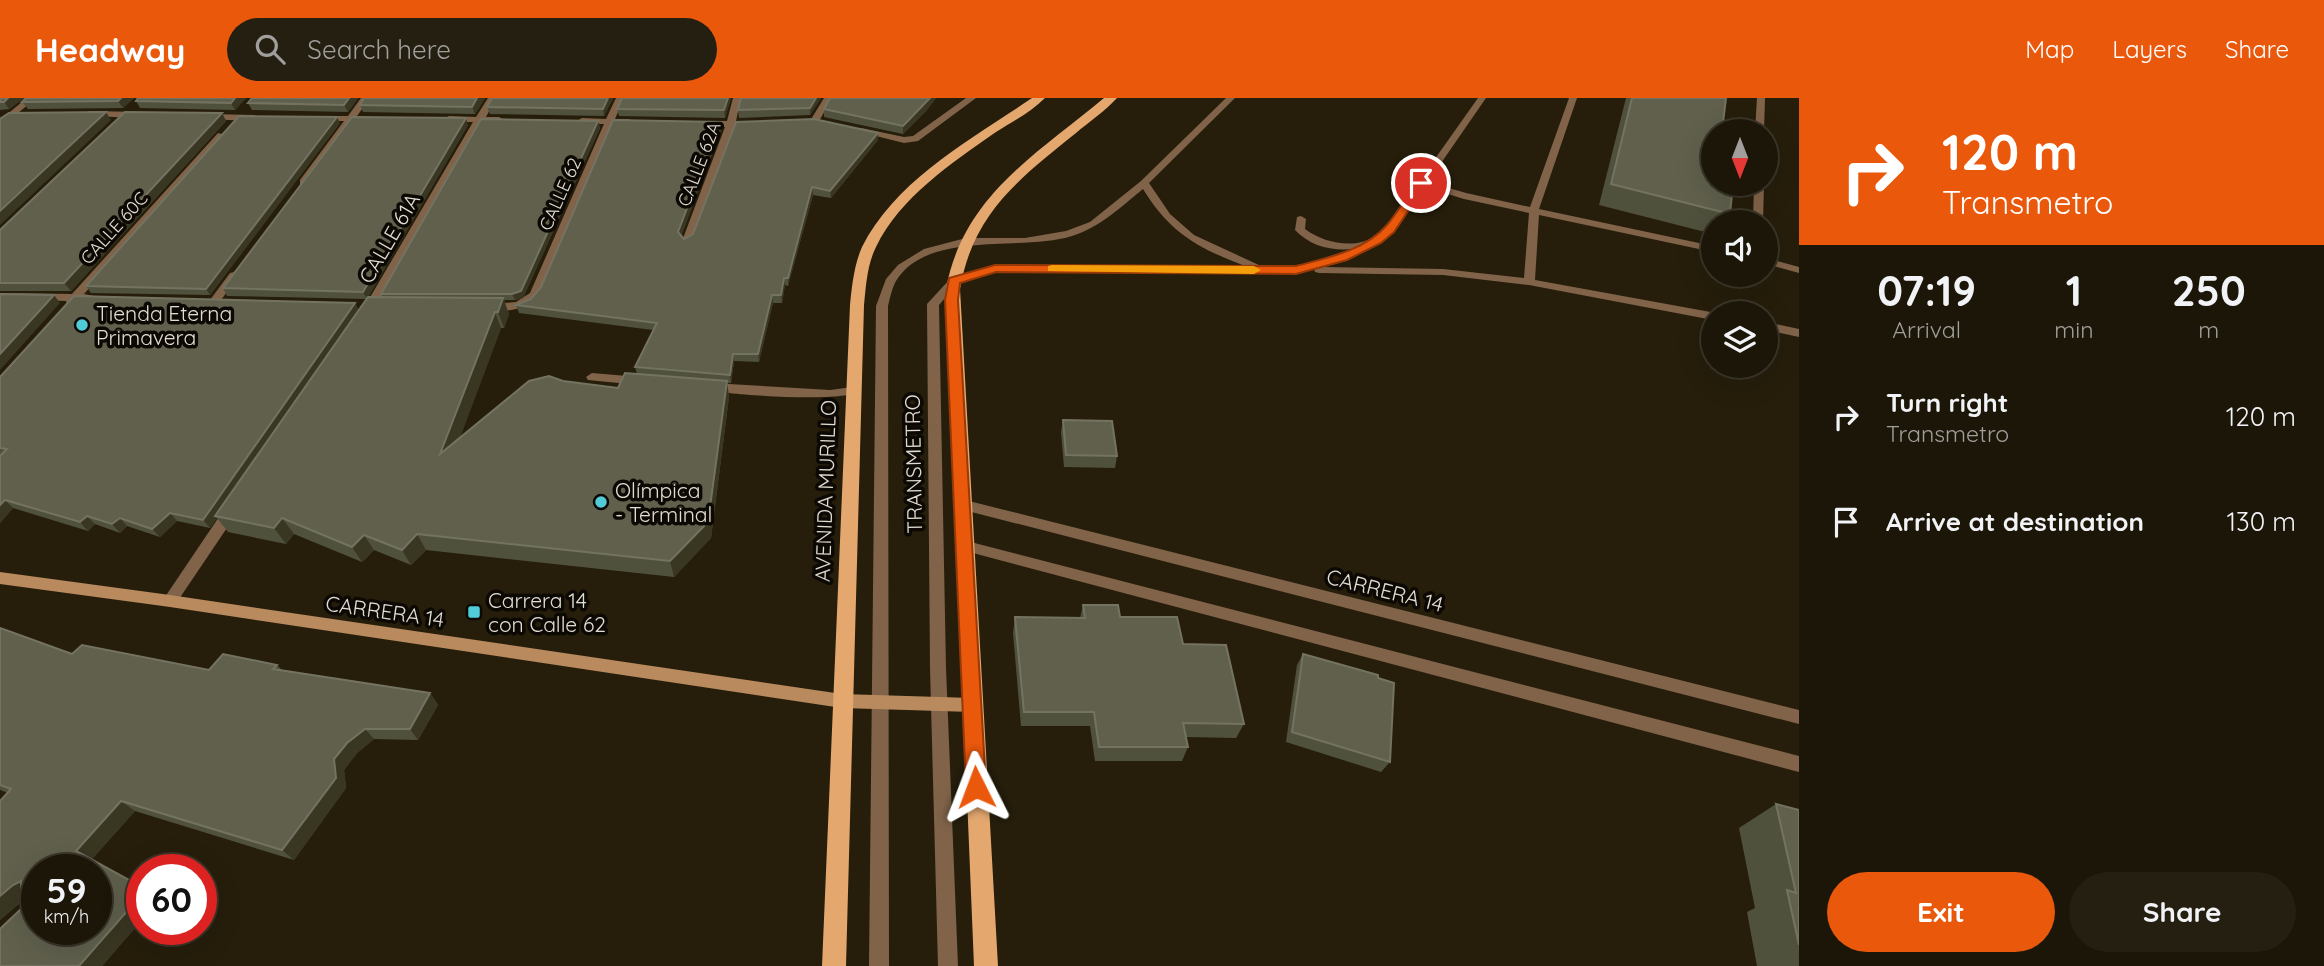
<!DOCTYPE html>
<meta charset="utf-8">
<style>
body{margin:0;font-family:Quicksand,sans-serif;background:#251f12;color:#f1f3f6;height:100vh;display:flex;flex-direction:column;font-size:26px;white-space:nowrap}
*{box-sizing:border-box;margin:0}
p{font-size:23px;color:#a09f9c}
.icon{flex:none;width:38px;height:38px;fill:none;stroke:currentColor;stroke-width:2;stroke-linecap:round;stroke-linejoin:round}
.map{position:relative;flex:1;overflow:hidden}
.drawer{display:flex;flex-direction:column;background:#1c1608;width:525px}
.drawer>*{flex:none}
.banner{background:#ea580c;color:#fff;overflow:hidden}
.needle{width:46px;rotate:180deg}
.controls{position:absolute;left:1701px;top:21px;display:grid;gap:14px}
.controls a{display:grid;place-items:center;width:77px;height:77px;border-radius:50%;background:#1c1608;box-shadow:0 7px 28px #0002,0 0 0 2px #3a3529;font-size:35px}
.speed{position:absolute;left:21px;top:756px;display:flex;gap:14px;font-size:35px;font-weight:700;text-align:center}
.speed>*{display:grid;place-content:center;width:91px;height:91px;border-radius:50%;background:#1c1608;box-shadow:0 7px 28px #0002,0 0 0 2px #3a3529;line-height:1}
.speed small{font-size:18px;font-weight:400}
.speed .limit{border:10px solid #d22;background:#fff;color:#111}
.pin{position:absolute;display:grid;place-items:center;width:60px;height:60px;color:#fff;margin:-30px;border:4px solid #fff;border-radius:50%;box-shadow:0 2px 7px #0007}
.me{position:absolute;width:77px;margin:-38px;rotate:357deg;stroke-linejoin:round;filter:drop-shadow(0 0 5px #0008)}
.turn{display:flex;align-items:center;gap:24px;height:147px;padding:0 28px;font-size:32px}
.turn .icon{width:91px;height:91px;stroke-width:2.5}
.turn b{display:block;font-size:49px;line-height:60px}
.eta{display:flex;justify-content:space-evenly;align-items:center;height:119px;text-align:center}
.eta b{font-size:42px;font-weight:700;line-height:49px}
.cta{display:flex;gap:14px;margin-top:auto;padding:14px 28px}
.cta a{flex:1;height:80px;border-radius:42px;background:#ea580c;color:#fff;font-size:28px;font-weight:700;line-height:80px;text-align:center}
.cta a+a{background:#251f12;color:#f1f3f6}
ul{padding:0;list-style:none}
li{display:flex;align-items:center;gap:21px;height:105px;padding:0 28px}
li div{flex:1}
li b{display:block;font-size:26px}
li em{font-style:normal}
header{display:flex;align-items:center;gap:42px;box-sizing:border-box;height:98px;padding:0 35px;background:#ea580c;color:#fff}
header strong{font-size:33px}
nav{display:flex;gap:38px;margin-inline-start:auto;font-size:24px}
.search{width:490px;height:63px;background:#251f12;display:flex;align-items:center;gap:18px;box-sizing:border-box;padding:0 24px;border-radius:38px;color:#a09f9c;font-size:26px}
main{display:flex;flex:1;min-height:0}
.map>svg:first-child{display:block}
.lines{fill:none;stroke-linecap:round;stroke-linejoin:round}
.service{fill:#806349;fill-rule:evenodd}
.minor{fill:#806349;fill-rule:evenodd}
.secondary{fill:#b88a5e;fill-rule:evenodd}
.primary{fill:#e4a86f;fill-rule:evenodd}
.wall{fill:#50513d}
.shaded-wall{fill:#393622}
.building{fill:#60604d;stroke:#747362;stroke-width:2;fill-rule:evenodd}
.route{fill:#ea580c;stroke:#983908;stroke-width:2}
.slow{fill:#f59e0b}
.poi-dot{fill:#52cbd9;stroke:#0c0803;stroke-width:2.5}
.labels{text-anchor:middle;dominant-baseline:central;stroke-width:7;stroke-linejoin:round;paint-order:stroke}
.far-street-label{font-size:18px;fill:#e2ddd2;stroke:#0c0803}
.street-label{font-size:21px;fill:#e2ddd2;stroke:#0c0803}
.poi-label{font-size:21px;fill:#e2ddd2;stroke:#0c0803;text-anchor:start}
</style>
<header>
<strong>Headway</strong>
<div class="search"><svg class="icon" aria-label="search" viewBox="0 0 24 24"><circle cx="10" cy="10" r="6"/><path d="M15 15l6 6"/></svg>Search here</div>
<nav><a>Map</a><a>Layers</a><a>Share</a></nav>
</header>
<main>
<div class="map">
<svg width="1799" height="868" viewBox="0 0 1799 868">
<rect width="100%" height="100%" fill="#261e0b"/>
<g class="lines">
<g class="service">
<path d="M1226 0H1235L1149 85 1170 116 1194 137 1261 168 1296 169 1352 151C1331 153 1310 148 1295 132L1297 119 1301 118 1306 121 1305 131C1322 144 1349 150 1368 142 1375 140 1381 134 1386 130L1478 0H1486L1428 84 1466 95 1530 109 1569 0H1577L1539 111 1713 148V154L1539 117 1535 182 1716 215H1713V222L1529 187 1443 177 1319 175 1315 174 1314 171 1296 175 996 173 958 185 939 207 946 570 958 868H938L930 570 927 206 950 181 995 167 1245 168C1198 150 1170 135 1143 91 1120 110 1100 129 1072 138 1021 154 928 131 896 183 892 190 890 200 888 208L889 868H869L876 208 886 181 898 167 924 151 966 140H1025L1066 133 1090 124 1141 83ZM1425 89 1464 101 1529 115 1524 180 1443 171 1322 169 1361 155 1394 134Z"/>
<path d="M1757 0H1765L1764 33H1755Z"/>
<path d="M1754 86H1764L1763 124H1753Z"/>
<path d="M1766 160 1799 169V175L1766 166Z"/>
<path d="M1766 224 1799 231V239L1766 232Z"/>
<path d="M592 275 639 279 645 283 639 287 588 282 586 279Z"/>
<path d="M711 285 830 292 853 289 859 293C847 305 728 297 707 292L705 289Z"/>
</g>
<g class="minor">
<path d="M27 0H36L0 30V22Z"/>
<path d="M361 0H370L357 18 373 19V23H353L306 86H300V82L344 23H320L315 20 317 18H348Z"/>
<path d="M488 0H496L486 19H499L504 22 499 25 482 24 374 213 372 216H364L362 213 473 24H449L444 21 449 18 476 19Z"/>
<path d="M616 0H624L615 21H629L634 24 629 27 613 26 541 196C527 213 505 215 484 211V207L516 204 530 195 604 26H582L577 23 582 20 606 21Z"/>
<path d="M733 0H741L736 23H754L759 26 754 29H735L692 143 691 145H683L682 143 725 29H701L696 26 701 23H727Z"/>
<path d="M824 0H832L818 25H812L810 23Z"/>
<path d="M966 0H976L918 43 904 45 856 33 861 30 904 39 913 38Z"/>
<path d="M89 13 142 14 147 17 142 20 86 18 84 16Z"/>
<path d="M208 16 254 17 259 20 254 23 205 21V17Z"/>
<path d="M218 35 226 37 84 196 94 198V202L78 203 71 207 67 206 66 203 0 201V195L72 196Z"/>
<path d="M234 174 239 177 238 179 218 206H210V202L230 175Z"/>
<path d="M961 401 1799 612V626L956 410 954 406Z"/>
<path d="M232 406 239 411 237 415 175 507 170 509 165 507 163 503 165 499 227 407Z"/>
<path d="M963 442 1799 658V674L958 451 956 447 958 443Z"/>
</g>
<path class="secondary" d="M0 474 170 497 842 596 972 600 978 602 980 607 978 612 972 614 842 610 170 509 0 486Z"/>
<g class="primary">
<path d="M1032 0H1045C1031 14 1012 24 996 34 952 65 900 99 876 149 867 167 866 188 864 207L846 868H822L850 207C852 188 854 167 862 149 896 81 972 41 1032 0Z"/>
<path d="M1104 0H1117C1105 13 1089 24 1076 35 1019 81 973 115 960 191L998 868H974L946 191C963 98 1037 56 1104 0Z"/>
</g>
</g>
<g class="wall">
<path d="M0 0H24L9 11 0 12Z"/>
<path d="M134 0 123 10 28 11 22 4Z"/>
<path d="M138 0H246L235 12 140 10 136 3Z"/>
<path d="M252 0H358L348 14 252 12 248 5Z"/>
<path d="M485 0 475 16 363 14 360 7Z"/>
<path d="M613 0 604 18 490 16 487 9Z"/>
<path d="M622 0H731L725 20 619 18 617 11Z"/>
<path d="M741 0H821L810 17 739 20 738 12Z"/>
<path d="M830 0H936L926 13 903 36 824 19V11Z"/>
<path d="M1626 0H1726L1713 33 1730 116 1723 124H1713V136L1599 107Z"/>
<path d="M222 15 226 23 71 193H0V132Z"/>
<path d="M598 23 600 30 523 200 515 202H504L509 216 504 230H501L460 339 563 283 618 290 637 276 635 269 653 232 519 215 516 207 531 201 720 24 721 32 681 138 684 141 878 35V42L831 100 813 97 788 188 785 187 782 205H773L759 264 734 263 731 285H727L729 299 711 440 674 479 426 452 411 467 374 452 362 464 294 436 286 446 228 434 217 420 210 430 177 423 160 439 127 428 120 435 95 426 88 433 13 410 0 425V279L355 205 359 213 383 199 381 196Z"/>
<path d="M340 25 210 197 91 195 86 188Z"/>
<path d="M468 27 367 201 227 198 223 190Z"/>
<path d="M1063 322 1117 358 1115 370 1064 369 1061 334Z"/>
<path d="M1083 507 1120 519 1183 546 1244 626 1236 640 1186 639 1188 649 1182 663H1095L1090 628H1021L1013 535 1015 519 1080 520Z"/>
<path d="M0 530 72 556 209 572 277 567 282 572 430 595 438 607 418 642 374 641 357 655 344 672 346 690 294 762 135 713 92 761 142 789V822L102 868H0L22 810V803L0 822V703L8 695 0 692Z"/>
<path d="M1303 556 1390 664 1381 674 1286 644 1297 567Z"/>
<path d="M1776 706 1799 712V868H1757L1747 814 1755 810 1739 730Z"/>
</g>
<g class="shaded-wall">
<path d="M8 0H24L9 11 4 4Z"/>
<path d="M121 0H134L123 10 118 3Z"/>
<path d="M235 0H246L235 12 231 5Z"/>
<path d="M349 0H358L348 14 344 7Z"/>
<path d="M477 0H485L475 16 472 9Z"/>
<path d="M608 0H613L604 18 603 11Z"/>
<path d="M728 0H731L725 20 724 12Z"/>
<path d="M816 0H821L810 17V10Z"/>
<path d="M930 0H936L926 13 903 36V28Z"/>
<path d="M106 14 111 22 0 127V113Z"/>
<path d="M222 15 226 23 71 193 64 185Z"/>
<path d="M337 19 340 25 210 197 206 191Z"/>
<path d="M466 20 468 27 367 201 363 194Z"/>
<path d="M598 23 600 30 523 200 515 202 512 196Z"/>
<path d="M720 24 721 32 680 142 678 134Z"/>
<path d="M878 35V42L831 100 830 93Z"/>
<path d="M812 89 813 97 788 188V180Z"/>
<path d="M784 180 785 187 782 205 781 197Z"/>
<path d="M54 197 60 205 0 272V256Z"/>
<path d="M772 197 773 205 759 264 758 256Z"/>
<path d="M503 200 509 216 504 230 498 214Z"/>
<path d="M355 205 359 214 215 418 217 420 210 430 203 422Z"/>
<path d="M495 214 501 230 448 372 440 356Z"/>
<path d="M733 256 734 263 731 285 730 277Z"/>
<path d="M727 283 729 299 711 440 674 479 670 463Z"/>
<path d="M5 402 13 410 0 425V407Z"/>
<path d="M170 415 177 423 160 439 152 431Z"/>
<path d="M87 418 95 426 88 433 80 424Z"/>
<path d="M120 420 127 428 120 435 112 426Z"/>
<path d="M282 420 294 436 286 446 274 430Z"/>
<path d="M417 436 426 452 411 467 402 452Z"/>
<path d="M364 437 374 452 362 464 352 449Z"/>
<path d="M430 595 438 607 418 642 410 631Z"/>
<path d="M365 631 374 641 357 655 344 672 346 690 294 762 282 752 334 661 347 645Z"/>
<path d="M121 703 135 713 91 762 76 753Z"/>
<path d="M21 783 29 796 0 822V798L13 787Z"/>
<path d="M142 796V822L102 868H79Z"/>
</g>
<g class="building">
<path d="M0 0H8L4 4H0Z"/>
<path d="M26 0H121L118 3 22 4Z"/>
<path d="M138 0H235L231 5 136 3Z"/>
<path d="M252 0H349L344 7 248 5Z"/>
<path d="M364 0H477L472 9 360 7Z"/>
<path d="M492 0H608L603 11 487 9Z"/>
<path d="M622 0H728L724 12 617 11Z"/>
<path d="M741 0H816L810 10 738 12Z"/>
<path d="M830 0H930L903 28 824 11Z"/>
<path d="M1632 0H1726L1722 33H1713V86H1733L1730 116 1611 86Z"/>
<path d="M106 14 0 113V21L9 15Z"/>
<path d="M125 14 222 15 64 185H0V132Z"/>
<path d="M239 18 337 19 206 191 86 188Z"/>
<path d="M352 19 466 20 363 194 223 190Z"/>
<path d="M481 21 598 23 521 193 512 196H381Z"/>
<path d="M814 21 878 35 830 93 812 89 788 180H784L781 197H772L758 256H733L730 277 635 269 657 225 516 207 531 201 541 189 613 22 720 24 678 134 684 141 693 136 736 24Z"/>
<path d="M0 196 54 197 0 256Z"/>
<path d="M74 198 355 205 203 422 170 415 152 431 120 420 112 426 87 418 80 424 5 402 0 407V358L7 351 0 350V279Z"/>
<path d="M368 199 503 200 498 214H495L440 356 529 283 549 278 563 283 618 290 625 275 727 283 708 424 670 463 417 436 402 452 364 437 352 449 282 420 274 430 215 418Z"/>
<path d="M1063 322 1112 323 1117 358 1066 357Z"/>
<path d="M1083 507H1118L1120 519H1177L1183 546 1226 547 1244 626 1183 625 1188 649H1099L1094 614H1024L1015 519 1085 520Z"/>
<path d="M0 530 72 556 82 547 209 572 223 556 277 567 273 571 430 595 410 631H365L347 645 334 661 336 680 282 752 121 703 76 753 142 789V796L79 868H0V831L22 810 21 783 13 787 0 798V703L11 691 0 687ZM37 772H96V831H37Z"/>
<path d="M1303 556 1378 577V580L1394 585 1390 664 1292 634Z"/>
<path d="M1776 706 1799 712V847L1787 792 1796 795Z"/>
</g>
<path class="route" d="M1417 82 1427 85 1394 134 1381 145 1347 162 1296 176 996 174 960 185 958 202 986 689 983 696 976 698 969 696 966 689 945 202 949 180 995 167 1296 168C1326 160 1364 153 1386 128 1398 115 1407 97 1417 82Z"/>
<path class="slow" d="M1052 167 1254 168 1261 172 1254 176 1048 173V168Z"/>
<g class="poi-dot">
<circle cx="82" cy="227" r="7"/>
<circle cx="601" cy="404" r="7"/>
<rect x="467" y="507" width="14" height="14" rx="3.5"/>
</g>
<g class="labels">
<g class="far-street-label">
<text transform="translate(699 66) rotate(-69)">CALLE 62A</text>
<text transform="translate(560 96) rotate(-66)">CALLE 62</text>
<text transform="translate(114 130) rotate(-48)">CALLE 60C</text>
</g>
<g class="street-label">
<text transform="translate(389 140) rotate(-60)">CALLE 61A</text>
<text transform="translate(913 366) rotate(-91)">TRANSMETRO</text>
<text transform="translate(825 393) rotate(-88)">AVENIDA MURILLO</text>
<text transform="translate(1385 492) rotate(14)">CARRERA 14</text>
<text transform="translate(385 513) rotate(8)">CARRERA 14</text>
</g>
<g class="poi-label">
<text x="96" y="215">Tienda Eterna<tspan x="96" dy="24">Primavera</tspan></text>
<text x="615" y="392">Olímpica<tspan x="615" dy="24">- Terminal</tspan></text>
<text x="488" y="502">Carrera 14<tspan x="488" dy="24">con Calle 62</tspan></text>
</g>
</g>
</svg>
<div class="controls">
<a><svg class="needle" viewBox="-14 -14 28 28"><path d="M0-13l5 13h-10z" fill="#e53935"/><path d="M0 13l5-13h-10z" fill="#a09f9c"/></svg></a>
<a><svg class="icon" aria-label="sound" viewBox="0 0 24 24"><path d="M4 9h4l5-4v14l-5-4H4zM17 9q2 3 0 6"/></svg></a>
<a><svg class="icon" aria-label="layers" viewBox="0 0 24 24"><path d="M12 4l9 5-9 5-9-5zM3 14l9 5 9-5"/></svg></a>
</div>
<div class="speed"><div>59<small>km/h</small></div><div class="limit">60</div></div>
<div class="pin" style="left:1421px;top:85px;background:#d93025"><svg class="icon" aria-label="arrive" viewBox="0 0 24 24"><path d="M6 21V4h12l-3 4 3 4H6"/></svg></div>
<svg class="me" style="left:976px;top:689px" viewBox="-20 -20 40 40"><path d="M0-17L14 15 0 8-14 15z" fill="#ea580c" stroke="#fff" stroke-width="4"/></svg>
</div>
<section class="drawer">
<div class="banner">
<div class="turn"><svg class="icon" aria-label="right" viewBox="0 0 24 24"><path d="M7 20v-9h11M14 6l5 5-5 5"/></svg><div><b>120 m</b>Transmetro</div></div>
</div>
<div class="eta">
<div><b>07:19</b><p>Arrival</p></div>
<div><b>1</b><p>min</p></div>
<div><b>250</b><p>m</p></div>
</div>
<ul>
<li><svg class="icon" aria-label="right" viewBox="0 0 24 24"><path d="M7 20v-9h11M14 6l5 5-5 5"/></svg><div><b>Turn right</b><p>Transmetro</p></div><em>120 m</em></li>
<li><svg class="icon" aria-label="arrive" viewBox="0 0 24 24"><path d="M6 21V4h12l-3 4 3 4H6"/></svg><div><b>Arrive at destination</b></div><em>130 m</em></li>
</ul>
<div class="cta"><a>Exit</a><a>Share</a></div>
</section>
</main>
